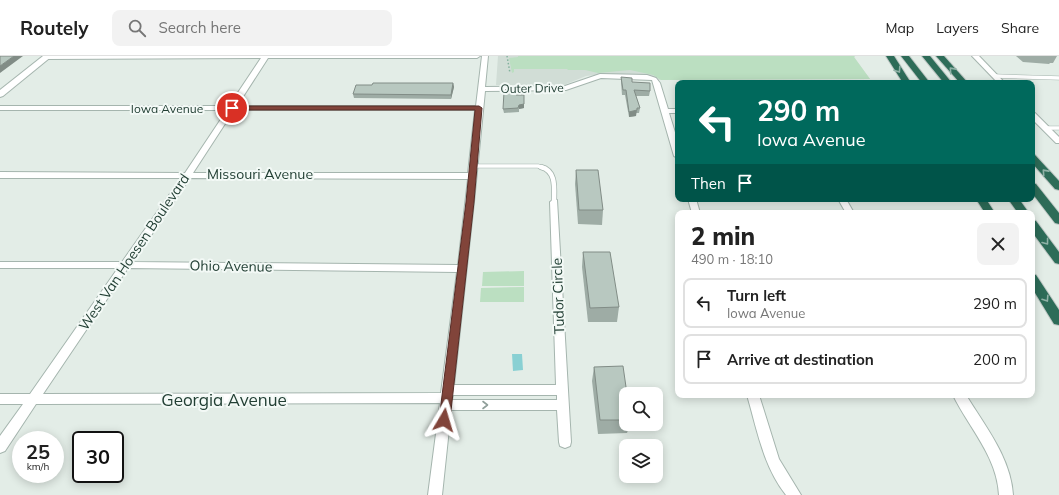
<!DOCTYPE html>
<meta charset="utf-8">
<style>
body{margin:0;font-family:Mulish,sans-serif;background:#f2f2f2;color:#222;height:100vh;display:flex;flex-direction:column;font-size:15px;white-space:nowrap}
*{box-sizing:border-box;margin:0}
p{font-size:13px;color:#767676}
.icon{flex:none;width:22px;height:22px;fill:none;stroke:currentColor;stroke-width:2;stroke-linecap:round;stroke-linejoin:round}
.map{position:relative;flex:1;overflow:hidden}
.details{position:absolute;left:675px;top:154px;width:360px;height:188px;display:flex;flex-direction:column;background:#fff;border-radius:8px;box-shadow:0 2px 10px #0003}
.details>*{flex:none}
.hud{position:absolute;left:675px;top:24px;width:360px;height:122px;border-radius:8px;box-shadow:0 2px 10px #0003;background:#00695c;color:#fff;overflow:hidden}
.tools{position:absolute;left:619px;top:331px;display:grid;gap:8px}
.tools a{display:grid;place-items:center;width:44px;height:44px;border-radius:8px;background:#fff;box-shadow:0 2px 10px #0003;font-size:20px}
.speed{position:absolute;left:12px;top:375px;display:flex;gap:8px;font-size:20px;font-weight:700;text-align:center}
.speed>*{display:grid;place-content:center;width:52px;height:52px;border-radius:50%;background:#fff;box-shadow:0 2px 10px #0003;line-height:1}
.speed small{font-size:10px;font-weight:400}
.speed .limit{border:2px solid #111;border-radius:6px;background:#fff;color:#111}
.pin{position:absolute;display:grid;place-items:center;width:34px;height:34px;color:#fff;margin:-17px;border:2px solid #fff;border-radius:50%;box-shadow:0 1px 4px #0007}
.me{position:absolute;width:44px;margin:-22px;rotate:7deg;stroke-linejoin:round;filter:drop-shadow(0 0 3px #0008)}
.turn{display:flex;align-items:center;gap:14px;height:84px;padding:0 16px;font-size:18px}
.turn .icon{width:52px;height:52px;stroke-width:2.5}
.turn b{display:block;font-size:28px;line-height:34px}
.then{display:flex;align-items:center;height:38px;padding:0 16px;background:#0003;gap:8px;font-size:15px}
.round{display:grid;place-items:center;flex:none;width:42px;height:42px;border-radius:8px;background:#f2f2f2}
.summary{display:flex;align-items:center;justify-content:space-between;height:68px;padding:0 16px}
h1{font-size:24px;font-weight:800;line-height:30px}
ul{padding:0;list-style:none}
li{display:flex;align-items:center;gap:12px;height:50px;margin:0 8px 6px;padding:0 8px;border:2px solid #e0e0e0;border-radius:8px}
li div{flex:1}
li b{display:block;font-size:15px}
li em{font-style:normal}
header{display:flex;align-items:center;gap:24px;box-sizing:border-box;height:56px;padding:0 20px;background:#fff;border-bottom:1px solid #e0e0e0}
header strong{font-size:19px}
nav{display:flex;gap:22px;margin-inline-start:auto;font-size:14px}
.search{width:280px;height:36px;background:#f2f2f2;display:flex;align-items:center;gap:10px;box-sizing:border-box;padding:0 14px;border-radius:8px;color:#767676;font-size:15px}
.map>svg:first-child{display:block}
.built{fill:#d1ddd6}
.green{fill:#bbdfc1}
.water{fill:#89d0d3}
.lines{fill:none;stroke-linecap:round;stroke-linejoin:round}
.service-far1-casing{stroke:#a5b5ae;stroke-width:4.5}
.service-casing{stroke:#a5b5ae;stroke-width:6}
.minor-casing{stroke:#a5b5ae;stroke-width:2}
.tertiary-casing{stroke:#a5b5ae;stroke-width:2}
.motorway-casing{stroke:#c1c9c6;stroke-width:2}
.path{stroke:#82b19d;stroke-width:1.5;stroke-dasharray:1.5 2;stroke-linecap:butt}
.service-far1{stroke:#fff;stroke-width:3.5}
.service{stroke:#fff;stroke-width:4.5}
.minor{fill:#fff;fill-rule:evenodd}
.tertiary{fill:#fff;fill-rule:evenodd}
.motorway{fill:#2d6c58;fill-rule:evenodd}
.wall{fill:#9eaca5}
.shaded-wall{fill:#818c86}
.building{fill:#b8c8c0;stroke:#818c86}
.oneway{stroke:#90b2a7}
.oneway2{stroke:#909f9a}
.route{fill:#81443a;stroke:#542c26}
.labels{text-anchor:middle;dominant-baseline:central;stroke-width:4;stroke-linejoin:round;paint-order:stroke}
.far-street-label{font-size:12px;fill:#223f34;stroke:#f3f9f6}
.street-label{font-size:14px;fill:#223f34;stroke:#f3f9f6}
.near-street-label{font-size:17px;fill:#223f34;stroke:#f3f9f6}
</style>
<header>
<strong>Routely</strong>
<div class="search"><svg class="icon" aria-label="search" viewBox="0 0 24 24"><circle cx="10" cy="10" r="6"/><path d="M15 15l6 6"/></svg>Search here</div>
<nav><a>Map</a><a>Layers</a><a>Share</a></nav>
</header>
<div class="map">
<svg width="1059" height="439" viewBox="0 0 1059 439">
<rect width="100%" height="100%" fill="#e3ede7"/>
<path class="built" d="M498 0H855L854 1 870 23 658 24 652 20 643 18H606L586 20 564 29H496Z"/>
<g class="green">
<path d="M518 0H855L854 1 870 23 661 24 653 19 630 14 598 17 585 14H568L567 13H514V16L512 17 509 2 518 1Z"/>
<path d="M524 215V230H482L483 216Z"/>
<path d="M524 231V246H480L481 232Z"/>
</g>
<path class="water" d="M512 298H522L523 314 513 315Z"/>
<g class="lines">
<defs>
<g id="service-far1">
<path d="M995 20 1059 22"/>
<path d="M1045 72H1059"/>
<path d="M473 110H538L544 112"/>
</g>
<path id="service" d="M541 111C557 115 554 133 554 146"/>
<g id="minor">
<path d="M44 0H480L477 2H268L237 50H476L482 0H488L485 31 565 30 600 18 647 19 656 22 660 27 668 53H678V57H669L678 86V102L674 100 652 24 601 22 566 34 485 35 474 146 454 329H556L550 146 554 143 557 144 571 386 570 390 565 392 560 390 559 386 557 354H451L442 439H428L440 347 36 348 5 395 0 397V380L23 348H0V338H30L118 212H0V206H122L181 122H0V116L185 117 227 54H0V50H229L261 2 47 3 45 2ZM234 54H475L468 117H193ZM190 122 468 123 458 209 133 206ZM128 212 457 216 441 337 43 338ZM453 339H557V344H452Z"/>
<path d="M972 0H979L1005 27H998Z"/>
<path d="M1032 57H1035L1059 81V87H1056L1032 63Z"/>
<path d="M688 143H696L700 157H692Z"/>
<path d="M838 143H846L854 157H846Z"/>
<path d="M747 339H759L779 403 801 439H786C763 410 757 373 747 339Z"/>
<path d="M953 339H966C985 370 1011 402 1013 439H999C997 400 969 372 953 339Z"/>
</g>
<path id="tertiary" d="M43 0H52L3 40 0 41V34Z"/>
<g id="motorway">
<path d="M886 0H894L911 27H903Z"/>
<path d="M901 0H909L930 27H922Z"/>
<path d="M922 0H930L952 27H944Z"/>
<path d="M936 0H944L968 27H960Z"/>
<path d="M1032 98 1035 99 1059 125V134L1055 133 1032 107Z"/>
<path d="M1032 127 1036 128 1059 157V168L1055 167 1032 137Z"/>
<path d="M976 143H986L995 157H985Z"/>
<path d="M1008 143H1019L1029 157H1018Z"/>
<path d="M1032 164 1036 165 1059 196V208L1055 207 1032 176Z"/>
<path d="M1032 218 1036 219 1059 254V269L1054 268 1032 232Z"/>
</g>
</defs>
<use href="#service-far1" class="service-far1-casing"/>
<use href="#service" class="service-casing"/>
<use href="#minor" class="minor-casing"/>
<use href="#tertiary" class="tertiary-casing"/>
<use href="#motorway" class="motorway-casing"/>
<path class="path" d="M507 0 510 17"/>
<use href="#service-far1" class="service-far1"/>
<use href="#service" class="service"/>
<use href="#minor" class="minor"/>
<use href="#tertiary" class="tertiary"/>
<use href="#motorway" class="motorway"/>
</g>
<g class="wall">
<path d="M1016 0H1057L1053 7H1050L1049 8 1023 6Z"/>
<path d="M621 21 650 35 649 40H636L640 52 639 57H636V60L629 61 625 39H622L621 26Z"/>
<path d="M453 27 454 31 451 43 354 42 353 38Z"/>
<path d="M516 39H524V52L519 53V56L504 57 503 53Z"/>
<path d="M576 114 603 154 602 169 578 168 575 128Z"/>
<path d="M583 196 619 251 617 266H588L582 211Z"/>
<path d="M594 311 626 338V368H630L627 377 598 378 592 325Z"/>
</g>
<g class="shaded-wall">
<path d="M14 0H23L0 17V10Z"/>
<path d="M453 27 454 31 451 43V39Z"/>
<path d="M524 48V52L519 53V49Z"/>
<path d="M637 54 636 60 629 61V56Z"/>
</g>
<g class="building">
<path d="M0 0H14L0 10Z"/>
<path d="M621 21 632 22V26L650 27V35L634 34 640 52H637V54L629 56 626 34H623Z"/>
<path d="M373 27H453L451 39 353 38 356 29H372Z"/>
<path d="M506 33H516V39H524V48L519 49 518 52 503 53 504 36Z"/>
<path d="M576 114H598L603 154H579Z"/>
<path d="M583 196H610L619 251 590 252Z"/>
<path d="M623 310 627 338H626V364H600L594 311Z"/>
</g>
<defs><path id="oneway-chevron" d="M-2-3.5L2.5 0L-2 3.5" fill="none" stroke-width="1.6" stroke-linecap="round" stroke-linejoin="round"/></defs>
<g class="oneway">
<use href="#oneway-chevron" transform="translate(898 14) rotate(57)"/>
<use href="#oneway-chevron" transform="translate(952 14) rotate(-132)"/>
<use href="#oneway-chevron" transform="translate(1045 116) rotate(-132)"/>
<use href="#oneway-chevron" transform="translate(1046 186) rotate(53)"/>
<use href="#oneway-chevron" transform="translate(1046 243) rotate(57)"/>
</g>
<use class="oneway2" href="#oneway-chevron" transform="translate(485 349)"/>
<path class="route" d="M479 50 482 52 474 146 450 364 448 368 444 369 440 368 439 364 466 146 475 54H232L229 52 232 50Z"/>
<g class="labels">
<g class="far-street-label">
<text transform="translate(532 32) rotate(-1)">Outer Drive</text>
<text x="167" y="52">Iowa Avenue</text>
</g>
<g class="street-label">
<text x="260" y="118">Missouri Avenue</text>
<text transform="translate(134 196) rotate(-56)">West Van Hoesen Boulevard</text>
<text transform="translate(231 210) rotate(1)">Ohio Avenue</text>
<text transform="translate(558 240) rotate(-92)">Tudor Circle</text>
</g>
<g class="near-street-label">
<text x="224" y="343">Georgia Avenue</text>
</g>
</g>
</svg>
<div class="tools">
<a><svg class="icon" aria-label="search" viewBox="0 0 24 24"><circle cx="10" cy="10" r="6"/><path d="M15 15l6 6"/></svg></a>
<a><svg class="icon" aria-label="layers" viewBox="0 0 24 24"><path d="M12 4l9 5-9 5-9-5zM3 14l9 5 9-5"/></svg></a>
</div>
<div class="speed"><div>25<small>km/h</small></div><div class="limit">30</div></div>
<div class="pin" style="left:232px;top:52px;background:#d93025"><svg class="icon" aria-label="arrive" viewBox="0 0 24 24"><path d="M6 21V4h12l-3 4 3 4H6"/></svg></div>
<svg class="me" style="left:444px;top:364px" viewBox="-20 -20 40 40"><path d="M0-17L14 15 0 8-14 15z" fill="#81443a" stroke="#fff" stroke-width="4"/></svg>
<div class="hud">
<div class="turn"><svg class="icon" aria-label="left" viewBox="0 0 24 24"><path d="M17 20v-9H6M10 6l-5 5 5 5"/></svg><div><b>290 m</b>Iowa Avenue</div></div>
<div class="then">Then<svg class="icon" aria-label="arrive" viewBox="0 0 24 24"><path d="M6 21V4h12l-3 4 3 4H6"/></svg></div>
</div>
<section class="details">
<div class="summary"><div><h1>2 min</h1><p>490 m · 18:10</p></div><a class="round"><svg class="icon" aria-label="close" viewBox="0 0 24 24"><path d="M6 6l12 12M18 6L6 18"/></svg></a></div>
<ul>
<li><svg class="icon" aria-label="left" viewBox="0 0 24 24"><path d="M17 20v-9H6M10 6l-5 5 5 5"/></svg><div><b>Turn left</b><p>Iowa Avenue</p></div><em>290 m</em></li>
<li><svg class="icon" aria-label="arrive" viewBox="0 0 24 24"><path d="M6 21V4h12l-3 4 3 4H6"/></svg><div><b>Arrive at destination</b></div><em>200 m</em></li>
</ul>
</section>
</div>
